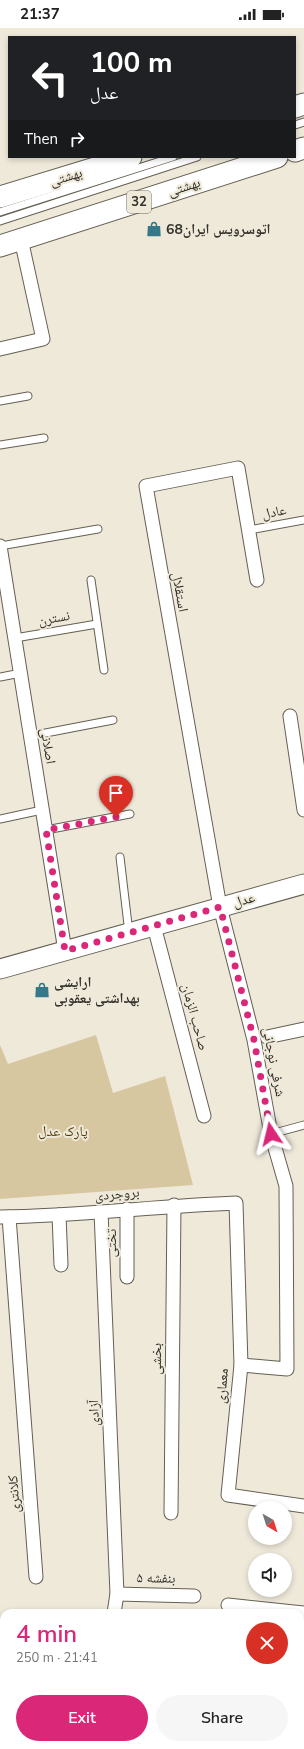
<!DOCTYPE html>
<meta charset="utf-8">
<style>
body{margin:0;font-family:"Nunito Sans","Noto Naskh Arabic",sans-serif;background:#f6f6f6;color:#222;height:100vh;display:flex;flex-direction:column;font-size:15px;white-space:nowrap}
*{box-sizing:border-box;margin:0}
p{font-size:13px;color:#767676}
.icon{flex:none;width:22px;height:22px;fill:none;stroke:currentColor;stroke-width:2;stroke-linecap:round;stroke-linejoin:round}
.map{position:relative;flex:1;overflow:hidden}
.sheet{position:absolute;left:0px;top:1581px;width:304px;height:140px;display:flex;flex-direction:column;background:#fff;border-radius:12px 12px 0 0;box-shadow:0 2px 6px #0003}
.sheet>*{flex:none}
.hud{position:absolute;left:8px;top:8px;width:288px;height:122px;border-radius:0px;box-shadow:0 2px 6px #0003;background:#202124;color:#fff;overflow:hidden}
.needle{width:26px;rotate:141deg}
.fabs{position:absolute;left:248px;top:1473px;display:grid;gap:8px}
.fabs a{display:grid;place-items:center;width:44px;height:44px;border-radius:50%;background:#fff;box-shadow:0 2px 6px #0003;font-size:20px}
.pin{position:absolute;display:grid;place-items:center;width:34px;height:34px;color:#fff;margin:-41px -17px;border-radius:50% 50% 50% 0;rotate:-45deg;box-shadow:0 0 4px #0007}
.pin .icon{rotate:45deg}
.me{position:absolute;width:44px;margin:-22px;rotate:350deg;stroke-linejoin:round;filter:drop-shadow(0 0 3px #0008)}
.turn{display:flex;align-items:center;gap:14px;height:84px;padding:0 16px;font-size:18px}
.turn .icon{width:52px;height:52px;stroke-width:2.5}
.turn b{display:block;font-size:28px;line-height:34px}
.then{display:flex;align-items:center;height:38px;padding:0 16px;background:#0003;gap:8px;font-size:15px}
.round{display:grid;place-items:center;flex:none;width:42px;height:42px;border-radius:21px;background:#f6f6f6}
.headline{display:flex;align-items:center;justify-content:space-between;height:68px;padding:0 16px}
h1{font-size:24px;font-weight:600;line-height:30px;color:#db2777}
.button{display:flex;gap:8px;margin-top:auto;padding:8px 16px}
.button a{flex:1;height:46px;border-radius:24px;background:#db2777;color:#fff;font-size:16px;font-weight:600;line-height:46px;text-align:center}
.button a+a{background:#f6f6f6;color:#222}
.status{display:flex;justify-content:space-between;align-items:center;height:28px;padding:0 20px;background:#fff;direction:ltr}
.status svg{height:11px;fill:currentColor}
.map>svg:first-child{display:block}
.green{fill:#d7c7a1}
.lines{fill:none;stroke-linecap:round;stroke-linejoin:round}
.lane-casing{stroke:#655f52;stroke-width:9}
.street-casing{stroke:#655f52;stroke-width:15}
.secondary-casing{stroke:#655f52;stroke-width:21}
.primary-casing{stroke:#655f52;stroke-width:23}
.lane{stroke:#fff;stroke-width:7}
.street{stroke:#fff;stroke-width:13}
.secondary{stroke:#fff;stroke-width:19}
.primary{stroke:#fff;stroke-width:21}
.route{stroke:#db2777;stroke-width:7;stroke-dasharray:0 12.6}
.labels{text-anchor:middle;dominant-baseline:central;stroke-width:4;stroke-linejoin:round;paint-order:stroke}
.shield{fill:#efe9da;stroke:#6b685f;stroke-width:1}
.shield-label{font-size:13px;font-weight:bold;fill:#32302a}
.street-label{font-size:14px;fill:#32302a;stroke:#efe9da}
.poi-label{font-size:14px;font-weight:bold;fill:#32302a;stroke:#efe9da;text-anchor:start}
.park-label{font-size:14px;fill:#523f07;stroke:#efe9da}
</style>
<div class="status"><b>21:37</b><svg viewBox="0 0 49 12"><path d="M0 12V9h3v3zM5 12V6h3v6zM10 12V3h3v9zM15 12V0h3v12zM26 1h20v11H26zM47 4h2v5h-2z"/></svg></div>
<div class="map">
<svg width="304" height="1721" viewBox="0 0 304 1721">
<rect width="100%" height="100%" fill="#efe9da"/>
<path class="green" d="M96 1007 113 1065 165 1048 193 1157 0 1171V1017L8 1036Z"/>
<g class="lines">
<defs>
<g id="lane">
<path d="M295 97 304 94"/>
<path d="M0 184 173 129"/>
<path d="M0 193 197 129"/>
<path d="M0 373 28 368"/>
<path d="M0 417 44 410"/>
<path d="M249 502 304 492"/>
<path d="M0 518 98 501"/>
<path d="M91 552 104 642"/>
<path d="M15 610 97 596"/>
<path d="M0 649 21 645"/>
<path d="M30 708 113 692"/>
<path d="M0 791 42 782"/>
<path d="M46 802 130 786"/>
<path d="M120 829 129 905"/>
<path d="M271 1106 304 1097"/>
</g>
<g id="street">
<path d="M0 321 43 311 21 211"/>
<path d="M0 518 65 923"/>
<path d="M290 688 304 782"/>
<path d="M154 898 204 1088"/>
<path d="M267 1009 304 1001"/>
<path d="M101 1184 117 1566 114 1585"/>
<path d="M59 1187 61 1237"/>
<path d="M0 1189C79 1188 157 1178 236 1175L241 1337 228 1467 304 1478"/>
<path d="M9 1189 36 1549"/>
<path d="M127 1249V1181"/>
<path d="M241 1337 287 1341 286 1158 271 1106 254 1012 220 879 146 458 238 440 257 552"/>
<path d="M171 1485 174 1177"/>
<path d="M117 1566 194 1568"/>
<path d="M228 1577 304 1585"/>
<path d="M94 1721 95 1717"/>
<path d="M274 1721 275 1717"/>
</g>
<path id="secondary" d="M0 941 304 856"/>
<g id="primary">
<path d="M295 79 304 76"/>
<path d="M295 123 304 120"/>
<path d="M0 169 131 129"/>
<path d="M0 218 277 129"/>
</g>
</defs>
<use href="#lane" class="lane-casing"/>
<use href="#street" class="street-casing"/>
<use href="#secondary" class="secondary-casing"/>
<use href="#primary" class="primary-casing"/>
<use href="#lane" class="lane"/>
<use href="#street" class="street"/>
<use href="#secondary" class="secondary"/>
<use href="#primary" class="primary"/>
</g>
<g class="lines">
<path class="route" d="M116 789 46 802 65 923 220 879 254 1012 271 1106"/>
</g>
<defs>
<symbol id="shop-bare" viewBox="-9 -9 18 18"><path d="M-5-2.5h2.3a2.7 3.5 0 0 1 5.4 0H5L5.5 6h-11ZM-1.5-2.5h3a1.5 2.3 0 0 0-3 0Z" fill="#357888" stroke="#efe9da" stroke-width="2.5" paint-order="stroke"/></symbol>
</defs>
<g fill-rule="evenodd">
<use href="#shop-bare" x="143" y="190" width="22" height="22"/>
<use href="#shop-bare" x="31" y="951" width="22" height="22"/>
</g>
<g class="labels">
<rect class="shield" x="127" y="163" width="24" height="22" rx="3"/>
<g class="shield-label">
<text x="139" y="174">32</text>
</g>
<g class="street-label">
<text transform="translate(66 149) rotate(-17)">بهشتی</text>
<text transform="translate(184 159) rotate(-18)">بهشتى</text>
<text transform="translate(274 484) rotate(-11)">عادل</text>
<text transform="translate(180 564) rotate(80)">استقلال</text>
<text transform="translate(54 590) rotate(-10)">نسترن</text>
<text transform="translate(48 718) rotate(81)">اصلانی</text>
<text transform="translate(244 872) rotate(-15)">عدل</text>
<text transform="translate(195 989) rotate(75)">صاحب الزمان</text>
<text transform="translate(274 1034) rotate(79)">شرفی نوجانی</text>
<text transform="translate(117 1166) rotate(-5)">بروجردی</text>
<text transform="translate(111 1215) rotate(-90)">تختی</text>
<text transform="translate(156 1331) rotate(-90)">بخشی</text>
<text transform="translate(222 1358) rotate(-85)">معماری</text>
<text transform="translate(94 1385) rotate(-92)">آزادی</text>
<text transform="translate(14 1466) rotate(-94)">کلانتری</text>
<text transform="translate(156 1550) rotate(1)">بنفشه ۵</text>
</g>
<g class="poi-label">
<text x="166" y="201">اتوسرویس ایران68</text>
<text x="54" y="954">ارایشی<tspan x="54" dy="16">بهداشتی یعقوبی</tspan></text>
</g>
<g class="park-label">
<text x="63" y="1103">پارک عدل</text>
</g>
</g>
</svg>
<div class="fabs">
<a><svg class="needle" viewBox="-14 -14 28 28"><path d="M0-13l5 13h-10z" fill="#e53935"/><path d="M0 13l5-13h-10z" fill="#767676"/></svg></a>
<a><svg class="icon" aria-label="sound" viewBox="0 0 24 24"><path d="M4 9h4l5-4v14l-5-4H4zM17 9q2 3 0 6"/></svg></a>
</div>
<div class="pin" style="left:116px;top:789px;background:#d93025"><svg class="icon" aria-label="arrive" viewBox="0 0 24 24"><path d="M6 21V4h12l-3 4 3 4H6"/></svg></div>
<svg class="me" style="left:271px;top:1106px" viewBox="-20 -20 40 40"><path d="M0-17L14 15 0 8-14 15z" fill="#db2777" stroke="#fff" stroke-width="4"/></svg>
<div class="hud">
<div class="turn"><svg class="icon" aria-label="left" viewBox="0 0 24 24"><path d="M17 20v-9H6M10 6l-5 5 5 5"/></svg><div><b>100 m</b>عدل</div></div>
<div class="then">Then<svg class="icon" aria-label="right" viewBox="0 0 24 24"><path d="M7 20v-9h11M14 6l5 5-5 5"/></svg></div>
</div>
<section class="sheet">
<div class="headline"><div><h1>4 min</h1><p>250 m · 21:41</p></div><a class="round" style="background:#d93025;color:#fff"><svg class="icon" aria-label="close" viewBox="0 0 24 24"><path d="M6 6l12 12M18 6L6 18"/></svg></a></div>
<div class="button"><a>Exit</a><a>Share</a></div>
</section>
</div>
